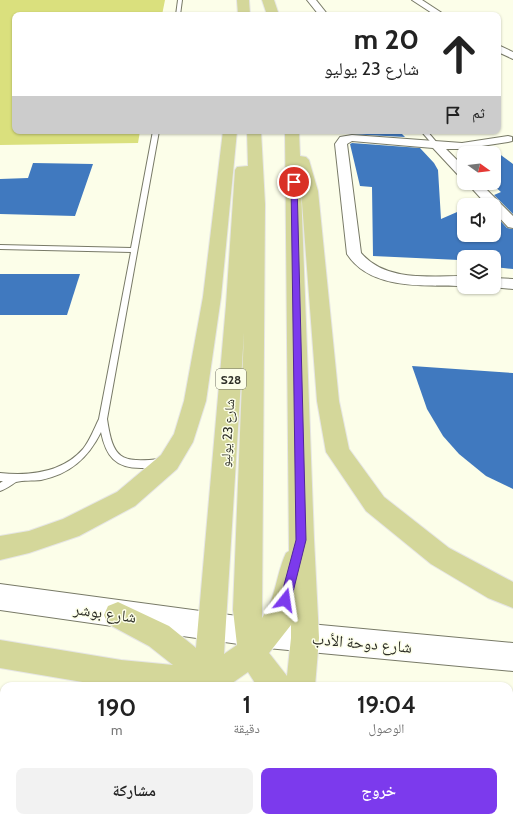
<!DOCTYPE html>
<html lang="ar">
<meta charset="utf-8">
<style>
body{margin:0;font-family:Cabin,"Noto Naskh Arabic",sans-serif;background:#f2f2f2;color:#222;direction:rtl;height:100vh;display:flex;flex-direction:column;font-size:15px;white-space:nowrap}
*{box-sizing:border-box;margin:0}
p{font-size:13px;color:#767676}
.icon{flex:none;width:22px;height:22px;fill:none;stroke:currentColor;stroke-width:2;stroke-linecap:round;stroke-linejoin:round}
.map{position:relative;flex:1;overflow:hidden;direction:ltr}
.drawer{position:absolute;left:0px;top:682px;width:513px;height:140px;display:flex;flex-direction:column;background:#fff;border-radius:12px 12px 0 0;box-shadow:0 1px 3px #0004;direction:rtl}
.drawer>*{flex:none}
.top-card{position:absolute;left:12px;top:12px;width:489px;height:122px;border-radius:8px;box-shadow:0 1px 3px #0004;direction:rtl;background:#fff;color:#222;overflow:hidden}
.needle{width:26px;rotate:105deg}
.fabs{position:absolute;left:457px;top:146px;display:grid;gap:8px}
.fabs a{display:grid;place-items:center;width:44px;height:44px;border-radius:8px;background:#fff;box-shadow:0 1px 3px #0004;font-size:20px}
.pin{position:absolute;display:grid;place-items:center;width:34px;height:34px;color:#fff;margin:-17px;border:2px solid #fff;border-radius:50%;box-shadow:0 1px 4px #0007}
.me{position:absolute;width:44px;margin:-22px;rotate:15deg;stroke-linejoin:round;filter:drop-shadow(0 0 3px #0008)}
.turn{display:flex;align-items:center;gap:14px;height:84px;padding:0 16px;font-size:18px}
.turn .icon{width:52px;height:52px;stroke-width:2.5}
.turn b{display:block;font-size:28px;line-height:34px}
.then{display:flex;align-items:center;height:38px;padding:0 16px;background:#0003;gap:8px;font-size:15px}
.eta{display:flex;justify-content:space-evenly;align-items:center;height:68px;text-align:center}
.eta b{font-size:24px;font-weight:600;line-height:28px}
.cta{display:flex;gap:8px;margin-top:auto;padding:8px 16px}
.cta a{flex:1;height:46px;border-radius:8px;background:#7c3aed;color:#fff;font-size:16px;font-weight:600;line-height:46px;text-align:center}
.cta a+a{background:#f2f2f2;color:#222}
.map>svg:first-child{display:block}
.green{fill:#dae07d}
.building{fill:#4079bf}
.lines{fill:none;stroke-linecap:round;stroke-linejoin:round}
.service-casing{stroke:#787a67;stroke-width:2}
.minor-casing{stroke:#787a67;stroke-width:2}
.secondary-casing{stroke:#787a67;stroke-width:2}
.primary-casing{stroke:#e6e6e5;stroke-width:2}
.service{fill:#fff;fill-rule:evenodd}
.minor{fill:#fff;fill-rule:evenodd}
.secondary{fill:#fff;fill-rule:evenodd}
.primary{fill:#d4d79a;fill-rule:evenodd}
.route{fill:#7c3aed;stroke:#51269a}
.labels{text-anchor:middle;dominant-baseline:central;stroke-width:3;stroke-linejoin:round;paint-order:stroke}
.shield{fill:#fcfee9;stroke:#6c6d61;stroke-width:1}
.shield-label{font-size:12px;font-weight:bold;fill:#2e2f27}
.street-label{font-size:13px;fill:#2e2f27;stroke:#fcfee9}
.near-street-label{font-size:16px;fill:#2e2f27;stroke:#fcfee9}
</style>
<div class="map">
<svg width="513" height="822" viewBox="0 0 513 822">
<rect width="100%" height="100%" fill="#fcfee9"/>
<path class="green" d="M0 0H165L162 15H15V131H140L138 143 0 145Z"/>
<g class="building">
<path d="M347 131H399L405 137 348 134Z"/>
<path d="M352 143 420 148 434 163 438 170 441 219 464 209V235H494V214L507 228 513 229V269L494 267V257H464V264H460L459 260 373 256 372 187 360 186 350 144Z"/>
<path d="M494 150 513 164V214L494 195 501 192 494 186Z"/>
<path d="M33 163 93 164 75 216 0 214V179L28 178Z"/>
<path d="M0 274H80L67 315H0Z"/>
<path d="M412 366 513 373V489L486 476 459 454 443 436 427 409Z"/>
</g>
<g class="lines">
<defs>
<g id="service">
<path d="M178 0H182L180 15H176Z"/>
<path d="M153 131H159L107 419C113 459 120 463 160 459L163 461 164 463 163 465C156 468 148 468 141 468 115 468 106 456 101 432 88 458 70 474 41 480 33 481 23 480 16 482 11 485 6 489 0 491V483L3 481H0V473C29 476 62 473 83 449 90 440 94 429 99 419L131 252 0 249V245L131 248Z"/>
<path d="M421 131H427L438 144V146H434Z"/>
</g>
<g id="minor">
<path d="M307 0H316L328 15H319Z"/>
<path d="M412 0H422L445 15H435Z"/>
<path d="M498 45 513 52V59L498 52Z"/>
<path d="M352 135 462 143 508 136 512 137V141L508 142 462 149H446L464 167V178L460 177 433 148 352 141 347 144 361 253C386 282 429 276 464 276V286C426 285 371 291 347 254L335 144 340 137Z"/>
<path d="M467 183H480L513 216V228L508 227 494 212V205H487Z"/>
<path d="M494 278 513 279V289L491 287H494Z"/>
</g>
<g id="secondary">
<path d="M0 584 267 620 513 643V671L267 648 0 610Z"/>
<rect x="0" y="698" width="4" height="30"/>
<rect x="509" y="768" width="4" height="32"/>
</g>
<g id="primary">
<path d="M237 0H249L250 15H238Z"/>
<path d="M262 0H274L279 15H267Z"/>
<path d="M223 131H237L221 297 206 401 193 442 177 469 135 506 79 536 29 553 0 560V536L29 531 63 519 117 492 161 455 174 434 184 401 203 297Z"/>
<path d="M247 131H261L265 204 262 618C276 599 276 574 286 553L289 551 285 131H299L300 156 306 157 309 160 318 191 339 401 349 449 384 497 449 548 513 582V608L488 598 431 564 366 511 326 452 317 401 301 189 314 539 319 638 315 686H257L248 672 228 686H106L0 668V640L121 660 173 665 149 646 108 624 104 615 108 606 118 602 169 626 196 648 226 305 235 170 237 167 248 166ZM244 332 233 610 237 645 224 654ZM291 625V638L287 676 269 653Z"/>
<rect x="509" y="706" width="4" height="30"/>
<path d="M0 802 4 803V818H19L20 822H0Z"/>
<rect x="183" y="818" width="32" height="4"/>
<rect x="225" y="818" width="32" height="4"/>
<rect x="283" y="818" width="32" height="4"/>
</g>
</defs>
<use href="#service" class="service-casing"/>
<use href="#minor" class="minor-casing"/>
<use href="#secondary" class="secondary-casing"/>
<use href="#primary" class="primary-casing"/>
<use href="#service" class="service"/>
<use href="#minor" class="minor"/>
<use href="#secondary" class="secondary"/>
<use href="#primary" class="primary"/>
</g>
<path class="route" d="M291 181 297 182 306 540 291 600 289 604 285 605 281 604 280 600 296 540Z"/>
<g class="labels">
<rect class="shield" x="216" y="369" width="30" height="20" rx="3"/>
<g class="shield-label">
<text x="231" y="379">S28</text>
</g>
<g class="street-label">
<text transform="translate(227 433) rotate(-86)">شارع 23 يوليو</text>
</g>
<g class="near-street-label">
<text transform="translate(105 613) rotate(8)">شارع بوشر</text>
<text transform="translate(362 643) rotate(5)">شارع دوحة الأدب</text>
</g>
</g>
</svg>
<div class="fabs">
<a><svg class="needle" viewBox="-14 -14 28 28"><path d="M0-13l5 13h-10z" fill="#e53935"/><path d="M0 13l5-13h-10z" fill="#767676"/></svg></a>
<a><svg class="icon" aria-label="sound" viewBox="0 0 24 24"><path d="M4 9h4l5-4v14l-5-4H4zM17 9q2 3 0 6"/></svg></a>
<a><svg class="icon" aria-label="layers" viewBox="0 0 24 24"><path d="M12 4l9 5-9 5-9-5zM3 14l9 5 9-5"/></svg></a>
</div>
<div class="pin" style="left:294px;top:182px;background:#d93025"><svg class="icon" aria-label="arrive" viewBox="0 0 24 24"><path d="M6 21V4h12l-3 4 3 4H6"/></svg></div>
<svg class="me" style="left:285px;top:600px" viewBox="-20 -20 40 40"><path d="M0-17L14 15 0 8-14 15z" fill="#7c3aed" stroke="#fff" stroke-width="4"/></svg>
<div class="top-card">
<div class="turn"><svg class="icon" aria-label="ahead" viewBox="0 0 24 24"><path d="M12 20V5M6 11l6-6 6 6"/></svg><div><b>20 m</b>شارع 23 يوليو</div></div>
<div class="then">ثم<svg class="icon" aria-label="arrive" viewBox="0 0 24 24"><path d="M6 21V4h12l-3 4 3 4H6"/></svg></div>
</div>
<section class="drawer">
<div class="eta">
<div><b>19:04</b><p>الوصول</p></div>
<div><b>1</b><p>دقيقة</p></div>
<div><b>190</b><p>m</p></div>
</div>
<div class="cta"><a>خروج</a><a>مشاركة</a></div>
</section>
</div>
